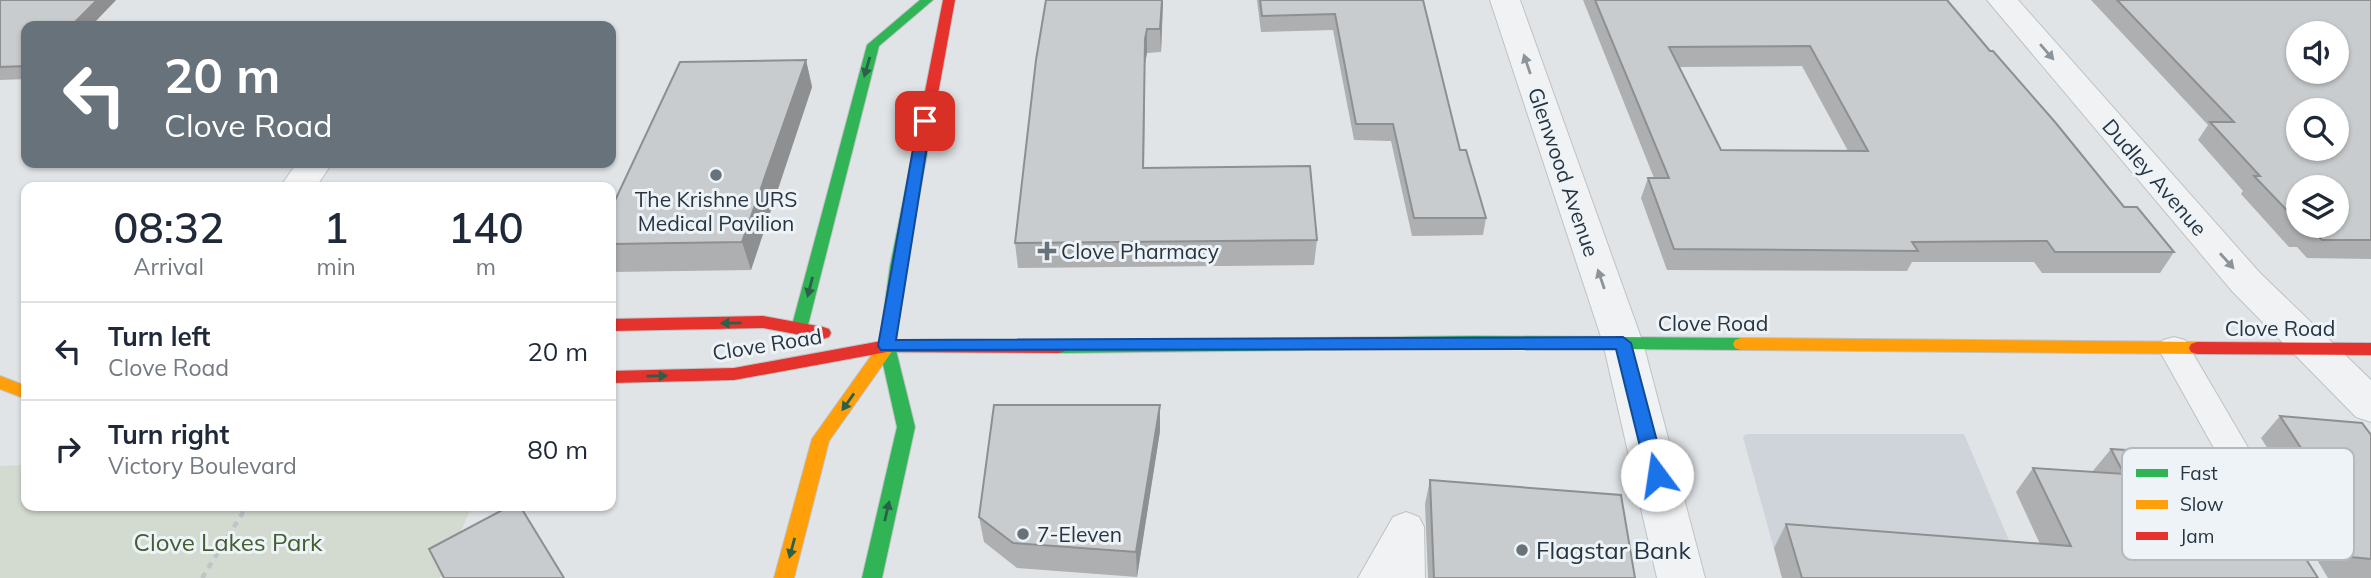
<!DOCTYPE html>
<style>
body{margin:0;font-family:Mulish,sans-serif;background:#f6f6f7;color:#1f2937;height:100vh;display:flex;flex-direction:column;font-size:26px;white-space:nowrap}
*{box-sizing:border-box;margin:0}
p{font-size:23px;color:#747a83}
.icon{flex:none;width:38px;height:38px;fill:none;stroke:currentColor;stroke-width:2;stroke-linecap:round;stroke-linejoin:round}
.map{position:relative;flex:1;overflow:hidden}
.drawer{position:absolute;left:21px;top:182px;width:595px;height:329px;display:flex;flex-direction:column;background:#fff;border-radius:14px;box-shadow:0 2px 5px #0004}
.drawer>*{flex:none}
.guide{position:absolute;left:21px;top:21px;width:595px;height:147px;border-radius:14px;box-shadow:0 2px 5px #0004;background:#67727b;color:#fff;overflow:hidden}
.buttons{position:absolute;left:2286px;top:21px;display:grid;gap:14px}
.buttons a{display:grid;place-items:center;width:63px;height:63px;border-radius:50%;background:#fff;box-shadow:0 2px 5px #0004;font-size:35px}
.pin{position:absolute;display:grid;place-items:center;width:60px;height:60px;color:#fff;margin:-30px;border-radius:14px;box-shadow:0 4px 10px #0006}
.me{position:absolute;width:77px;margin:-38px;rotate:346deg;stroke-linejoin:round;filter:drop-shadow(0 0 5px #0008)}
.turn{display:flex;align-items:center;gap:24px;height:147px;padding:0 28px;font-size:32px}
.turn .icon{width:91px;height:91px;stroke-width:2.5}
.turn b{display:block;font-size:49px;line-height:60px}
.eta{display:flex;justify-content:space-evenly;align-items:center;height:119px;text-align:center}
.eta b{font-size:42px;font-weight:600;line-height:49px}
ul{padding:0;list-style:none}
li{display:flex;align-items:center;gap:21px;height:98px;padding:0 28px;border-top:2px solid #e0e1e3}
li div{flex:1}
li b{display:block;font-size:26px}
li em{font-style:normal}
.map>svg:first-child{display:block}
.built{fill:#ced4da}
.green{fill:#d3dbd1}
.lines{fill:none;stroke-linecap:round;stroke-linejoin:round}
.lane-casing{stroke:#bfc2c4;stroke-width:2}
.street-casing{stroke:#bfc2c4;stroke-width:2}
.fast-casing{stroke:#bfc2c4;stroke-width:2}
.slow-casing{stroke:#bfc2c4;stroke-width:2}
.jam-casing{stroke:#bfc2c4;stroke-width:2}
.path{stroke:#bfc4c6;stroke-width:4.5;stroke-dasharray:6 6;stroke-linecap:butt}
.lane{fill:#f0f2f3;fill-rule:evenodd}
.street{fill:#f0f2f3;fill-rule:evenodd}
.fast{fill:#30b455;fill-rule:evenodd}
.slow{fill:#ff9f0a;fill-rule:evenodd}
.jam{fill:#e5322d;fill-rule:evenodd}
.wall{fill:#adafb1;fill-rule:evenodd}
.shaded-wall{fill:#8d8f90}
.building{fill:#c9ccce;stroke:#8d8f90;stroke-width:2;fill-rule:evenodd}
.oneway{fill:#8b949a}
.oneway2{fill:#2a6148}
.route{fill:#1a73e8;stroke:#114b97;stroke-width:2}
.poi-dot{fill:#67727b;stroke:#eef3f7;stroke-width:2.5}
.labels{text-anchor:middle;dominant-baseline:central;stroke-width:6;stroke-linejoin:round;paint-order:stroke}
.street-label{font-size:21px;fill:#263541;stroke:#eef3f7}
.poi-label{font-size:21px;fill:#263541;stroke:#eef3f7;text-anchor:start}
.near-park-label{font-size:24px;fill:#435e32;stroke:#eef3f7}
.near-poi-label{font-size:24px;fill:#263541;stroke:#eef3f7;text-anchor:start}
.key{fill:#eef3f7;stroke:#b2bac0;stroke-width:2}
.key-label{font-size:19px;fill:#263541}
</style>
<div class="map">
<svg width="2371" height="578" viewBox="0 0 2371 578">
<rect width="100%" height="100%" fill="#e1e4e6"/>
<path class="built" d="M1746 434H1964L2025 578H1782L1743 437Z"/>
<path class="green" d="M26 465V506H472L440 578H0V466Z"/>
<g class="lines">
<defs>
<g id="lane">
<path d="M2174 337 2185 340 2267 480 2272 490 2267 500 2255 504 2243 500 2158 348 2163 340Z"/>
<path d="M1406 512 1419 517 1424 527 1425 578H1358L1393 517Z"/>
</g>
<g id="street">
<path d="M1490 0H1520L1643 343 1705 578H1657L1603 343Z"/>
<path d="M1987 0H2018L2260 273 2371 380V422L2356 417 2232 291Z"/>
<path d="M297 163H332L316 187H280Z"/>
</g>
<g id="fast">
<path d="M920 0H933L879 46 807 329 799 335 793 333 791 329 867 45Z"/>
<path d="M925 123 932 127 906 266 895 346 915 427 882 578H862L897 427 879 346 890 266 918 127Z"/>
<path d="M1474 336 1741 338 1747 340 1749 344 1747 348 1741 350 1474 348 1059 353 1053 351 1051 347 1053 343 1059 341Z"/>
</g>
<g id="slow">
<path d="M1741 338 2197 342 2203 344 2205 348 2203 352 2197 354 1741 350 1735 348 1733 344 1735 340Z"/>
<path d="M887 340 893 342 895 346 893 350 829 441 794 578H774L812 439 881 342Z"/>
<path d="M0 376 26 386V399L0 389Z"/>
</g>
<g id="jam">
<path d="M943 0H955L932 127 925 131 918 127Z"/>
<path d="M763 316 823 327 829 329 831 333 829 337 823 339 763 328 611 331V319Z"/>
<path d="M887 340 1059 341 1065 343 1067 347 1065 351 1059 353 887 352 734 380 611 383V371L734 368Z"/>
<path d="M2197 342 2371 343V355L2197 354 2191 352 2189 348 2191 344Z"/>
</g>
</defs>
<use href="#lane" class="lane-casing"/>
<use href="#street" class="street-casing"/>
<use href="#fast" class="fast-casing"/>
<use href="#slow" class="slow-casing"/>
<use href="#jam" class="jam-casing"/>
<path class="path" d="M202 578 247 506"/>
<use href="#lane" class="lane"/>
<use href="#street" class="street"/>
<use href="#fast" class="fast"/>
<use href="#slow" class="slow"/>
<use href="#jam" class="jam"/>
</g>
<g class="wall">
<path d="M0 0H116L91 26H26V79L0 80Z"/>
<path d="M1163 0 1161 52 1147 53 1145 63 1144 168 1317 240 1314 265 1018 268 1015 243Z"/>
<path d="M1257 0H1423L1460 150 1486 218 1483 235 1412 236 1391 141 1354 140 1333 30 1261 32Z"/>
<path d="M1583 0H1947L1990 51 2124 207 2174 252 2160 273H2042L2034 262H1912L1907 271 1667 270 1641 198 1648 178H1654ZM1802 66 1848 151 1721 150 1679 67Z"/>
<path d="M2091 0H2371V259L2307 258 2297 247H2289L2241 194 2243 191 2198 140 2208 125ZM2298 187 2336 226H2298Z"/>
<path d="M806 60 812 87 751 270 611 272V209Z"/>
<path d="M2280 416 2371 435V578H2328L2272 485 2283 473 2261 438Z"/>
<path d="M1160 431 1137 577 1017 568 984 542 979 517Z"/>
<path d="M2111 449 2308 551 2304 555 2318 578H1782L1774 548 1786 524 2040 544 2016 492 2033 468 2092 472Z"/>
<path d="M1430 480 1635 578H1428L1425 504Z"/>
</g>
<g class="shaded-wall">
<path d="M97 0H116L91 26H71Z"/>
<path d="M1162 0H1163L1161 52 1160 29Z"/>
<path d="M1147 29V53L1145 63 1144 192 1145 39Z"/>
<path d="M806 60 812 87 751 270 742 242Z"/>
<path d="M1160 405V431L1137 577 1136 552Z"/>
</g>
<g class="building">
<path d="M0 0H97L71 26H26V66L0 67Z"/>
<path d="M1046 0H1162L1160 29H1147L1145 39 1143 168 1310 166 1317 240 1015 243 1036 60Z"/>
<path d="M1260 0H1423L1460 150H1466L1486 218H1414L1393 124H1356L1335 14 1262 16Z"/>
<path d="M1595 0H1947L1990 51H1993L2055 122 2124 207H2137L2174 252H2055L2047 241 1912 242 1918 251 1674 249 1648 178H1669ZM1810 46 1868 151 1721 150 1669 47Z"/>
<path d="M2117 0H2371V240H2322L2311 228H2304L2301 226H2336V187H2298V222L2254 176H2260L2210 122H2234ZM2298 33H2336V72H2298ZM2298 110H2336V149H2298Z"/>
<path d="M806 60 742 242 611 244V209L680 62Z"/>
<path d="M994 405H1160L1136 552 1013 543 979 517Z"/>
<path d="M2280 416 2362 423 2371 435V559L2351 557 2292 464 2312 465Z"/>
<path d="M2111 449 2250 458 2308 551H2301L2318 578H1802L1786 524 2071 546 2033 468 2124 474Z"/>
<path d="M1430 480 1621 495 1635 578H1434Z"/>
<path d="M510 506H520L564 578H444L429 549Z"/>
</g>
<defs><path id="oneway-solid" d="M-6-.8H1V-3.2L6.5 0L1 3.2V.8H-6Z" transform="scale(1.75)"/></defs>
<g class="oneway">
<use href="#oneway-solid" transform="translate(2047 52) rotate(49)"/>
<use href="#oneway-solid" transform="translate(1527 64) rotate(-109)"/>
<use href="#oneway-solid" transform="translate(2227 261) rotate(48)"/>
<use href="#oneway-solid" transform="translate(1601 279) rotate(-109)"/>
</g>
<g class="oneway2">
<use href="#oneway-solid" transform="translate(867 67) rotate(106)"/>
<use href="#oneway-solid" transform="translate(810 287) rotate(104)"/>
<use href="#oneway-solid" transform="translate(731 323) rotate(179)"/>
<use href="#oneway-solid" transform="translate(657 376) rotate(-1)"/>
<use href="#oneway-solid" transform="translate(848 402) rotate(125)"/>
<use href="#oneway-solid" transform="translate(887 511) rotate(-77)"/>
<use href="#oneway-solid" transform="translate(792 548) rotate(105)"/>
</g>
<path class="route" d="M925 117 931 121 896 340 1623 337 1631 343 1666 475 1657 482 1647 475 1616 349 881 350 878 346 918 121Z"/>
<g class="poi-dot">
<circle cx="716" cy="175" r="7"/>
<path d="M1043.5 240.5h7v7h7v7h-7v7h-7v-7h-7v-7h7z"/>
<circle cx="1023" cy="534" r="7"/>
<circle cx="1522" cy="550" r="7"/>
</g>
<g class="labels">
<g class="street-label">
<text transform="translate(1564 172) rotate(71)">Glenwood Avenue</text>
<text transform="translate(2155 177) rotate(49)">Dudley Avenue</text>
<text x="1713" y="323">Clove Road</text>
<text x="2280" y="328">Clove Road</text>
<text transform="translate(767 344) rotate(-9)">Clove Road</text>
</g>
<g class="poi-label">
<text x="716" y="199" text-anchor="middle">The Krishne URS<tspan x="716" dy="24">Medical Pavilion</tspan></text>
<text x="1061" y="251">Clove Pharmacy</text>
<text x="1037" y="534">7-Eleven</text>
</g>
<g class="near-park-label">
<text x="228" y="542">Clove Lakes Park</text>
</g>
<g class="near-poi-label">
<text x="1536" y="550">Flagstar Bank</text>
</g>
</g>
<rect x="2122" y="448" width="232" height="112" rx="10" class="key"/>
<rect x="2136" y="469" width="32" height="8" fill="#30b455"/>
<rect x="2136" y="500" width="32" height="9" fill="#ff9f0a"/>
<rect x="2136" y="532" width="32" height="8" fill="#e5322d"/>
<g class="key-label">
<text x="2180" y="480">Fast</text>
<text x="2180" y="511">Slow</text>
<text x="2180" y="543">Jam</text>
</g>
</svg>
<div class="buttons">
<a><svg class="icon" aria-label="sound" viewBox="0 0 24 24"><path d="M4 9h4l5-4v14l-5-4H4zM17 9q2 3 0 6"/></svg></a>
<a><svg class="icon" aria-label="search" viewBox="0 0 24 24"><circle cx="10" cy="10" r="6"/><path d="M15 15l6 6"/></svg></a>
<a><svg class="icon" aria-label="layers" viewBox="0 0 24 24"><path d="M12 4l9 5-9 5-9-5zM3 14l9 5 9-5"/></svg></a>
</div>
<div class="pin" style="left:925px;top:121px;background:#d93025"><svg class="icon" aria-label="arrive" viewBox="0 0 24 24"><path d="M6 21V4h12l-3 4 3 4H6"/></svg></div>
<svg class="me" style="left:1657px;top:475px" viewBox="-20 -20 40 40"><circle r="19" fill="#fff"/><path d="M0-13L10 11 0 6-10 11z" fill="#1a73e8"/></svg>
<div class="guide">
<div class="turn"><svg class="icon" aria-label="left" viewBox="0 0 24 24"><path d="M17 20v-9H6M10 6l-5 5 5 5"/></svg><div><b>20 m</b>Clove Road</div></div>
</div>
<section class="drawer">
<div class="eta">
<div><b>08:32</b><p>Arrival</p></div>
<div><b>1</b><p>min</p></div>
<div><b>140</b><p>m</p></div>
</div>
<ul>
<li><svg class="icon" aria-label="left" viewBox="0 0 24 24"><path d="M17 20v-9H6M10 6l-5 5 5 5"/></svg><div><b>Turn left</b><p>Clove Road</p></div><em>20 m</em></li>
<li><svg class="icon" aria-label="right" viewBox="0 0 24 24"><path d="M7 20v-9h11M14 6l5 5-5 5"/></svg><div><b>Turn right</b><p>Victory Boulevard</p></div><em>80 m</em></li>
</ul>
</section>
</div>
